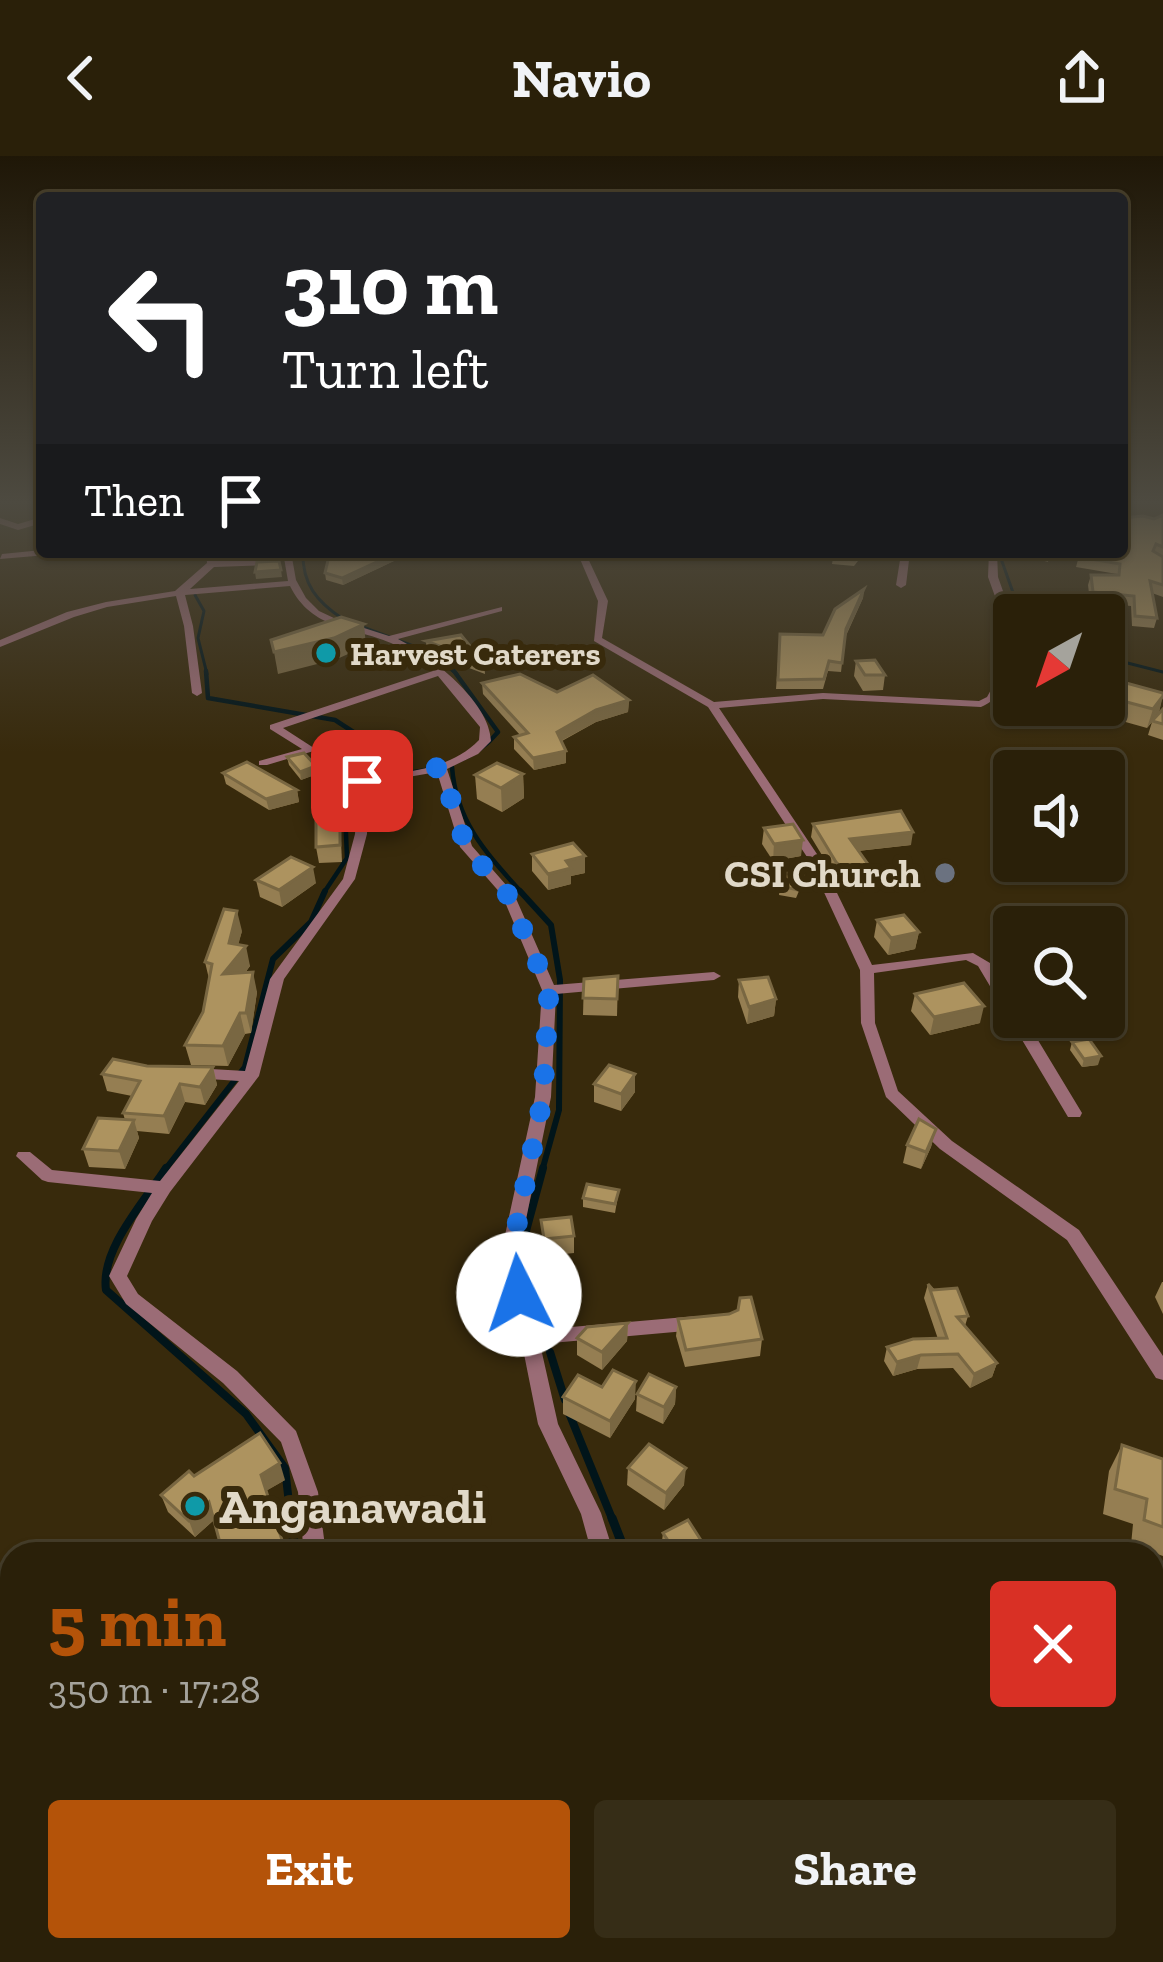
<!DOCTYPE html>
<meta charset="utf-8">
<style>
body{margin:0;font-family:"Zilla Slab",serif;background:#362d17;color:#f1f3f6;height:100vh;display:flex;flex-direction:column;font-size:45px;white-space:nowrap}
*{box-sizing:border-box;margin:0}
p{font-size:39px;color:#a5a39c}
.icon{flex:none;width:66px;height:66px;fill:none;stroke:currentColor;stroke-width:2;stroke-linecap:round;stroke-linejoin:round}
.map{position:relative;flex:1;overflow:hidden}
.details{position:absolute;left:0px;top:1386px;width:1164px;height:420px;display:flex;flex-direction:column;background:#2a2009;border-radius:36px 36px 0 0;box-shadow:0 3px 9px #0004,0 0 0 3px #463e2a}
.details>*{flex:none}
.hud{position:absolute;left:36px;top:36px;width:1092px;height:366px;border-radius:12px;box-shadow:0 3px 9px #0004,0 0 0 3px #463e2a;background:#202124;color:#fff;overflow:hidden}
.needle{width:78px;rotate:220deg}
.buttons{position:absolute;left:993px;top:438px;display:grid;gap:24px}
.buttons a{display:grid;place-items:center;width:132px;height:132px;border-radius:12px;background:#2a2009;box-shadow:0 3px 9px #0004,0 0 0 3px #463e2a;font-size:60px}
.pin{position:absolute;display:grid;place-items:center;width:102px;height:102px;color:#fff;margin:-51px;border-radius:24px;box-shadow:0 6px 18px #0006}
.me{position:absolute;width:132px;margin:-66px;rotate:356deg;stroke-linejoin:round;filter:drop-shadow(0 0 9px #0008)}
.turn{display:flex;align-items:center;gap:42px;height:252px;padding:0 48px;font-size:54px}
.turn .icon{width:156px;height:156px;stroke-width:2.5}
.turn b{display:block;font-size:84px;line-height:102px}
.then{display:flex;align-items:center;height:114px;padding:0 48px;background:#0003;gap:24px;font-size:45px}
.round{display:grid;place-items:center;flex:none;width:126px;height:126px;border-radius:12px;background:#362d17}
.head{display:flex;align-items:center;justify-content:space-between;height:204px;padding:0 48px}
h1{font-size:72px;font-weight:700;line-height:90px;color:#b45309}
.button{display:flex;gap:24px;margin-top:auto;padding:24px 48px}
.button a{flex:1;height:138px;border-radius:12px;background:#b45309;color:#fff;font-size:48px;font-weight:700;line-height:138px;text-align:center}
.button a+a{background:#362d17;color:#f1f3f6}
header{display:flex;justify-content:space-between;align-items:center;height:156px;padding:0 48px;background:#2a2009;font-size:54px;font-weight:700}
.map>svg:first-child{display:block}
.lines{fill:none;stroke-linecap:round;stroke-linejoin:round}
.stream-far4{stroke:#01151a;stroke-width:3}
.stream-far3{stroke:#01151a;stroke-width:4.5}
.stream-far2{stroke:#01151a;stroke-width:6}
.stream-far1{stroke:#01151a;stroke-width:8}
.stream{stroke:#01151a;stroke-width:9}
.minor{fill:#9b6c76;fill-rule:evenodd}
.wall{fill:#957e52}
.shaded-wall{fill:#796742}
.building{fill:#ad935f;stroke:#796742;stroke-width:3}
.route{stroke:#1a73e8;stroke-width:21;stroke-dasharray:0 37.8}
.culture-dot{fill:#0f9aa8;stroke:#382a0c;stroke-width:4.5}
.worship-dot{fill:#6b7280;stroke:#382a0c;stroke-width:4.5}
.labels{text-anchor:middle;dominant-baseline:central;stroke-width:12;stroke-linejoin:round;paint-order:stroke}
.far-poi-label{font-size:33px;font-weight:bold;fill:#e1d9c8;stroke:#382a0c;text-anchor:start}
.poi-label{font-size:39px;font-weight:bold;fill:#e1d9c8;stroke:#382a0c;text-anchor:end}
.near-poi-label{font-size:48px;font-weight:bold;fill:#e1d9c8;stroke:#382a0c;text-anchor:start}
</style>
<header><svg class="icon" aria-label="back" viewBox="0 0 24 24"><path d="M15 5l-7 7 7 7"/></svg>Navio<svg class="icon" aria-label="share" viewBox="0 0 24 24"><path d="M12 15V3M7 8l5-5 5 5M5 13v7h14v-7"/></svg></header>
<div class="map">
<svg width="1163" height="1806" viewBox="0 0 1163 1806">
<rect width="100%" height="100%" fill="#382a0c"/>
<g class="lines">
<g class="stream-far4">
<path d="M303 396C302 428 317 446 343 463"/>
<path d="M999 397 1021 459"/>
<path d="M195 439 204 455 198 482 207 518"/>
<path d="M360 470 424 494 457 518"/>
<path d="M1104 501 1163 516"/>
</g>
<g class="stream-far3">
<path d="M206 515 208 542 335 564 355 577 359 606 354 624"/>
<path d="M452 611C456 666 487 698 523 738"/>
<path d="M323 738 347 702 344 630 354 624C404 616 463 619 498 576L454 515"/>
</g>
<g class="stream-far2">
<path d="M520 735 551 769 560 824 559 954 542 1015"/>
<path d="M164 1015 245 911 273 803 311 766 325 735"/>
</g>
<g class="stream-far1">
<path d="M166 1012C145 1045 100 1093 106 1134L246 1258 285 1312 291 1365"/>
<path d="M540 1165 526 1075 543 1012"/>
<path d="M550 1196 565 1244"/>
<path d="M569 1257 613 1365"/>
</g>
<g class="stream">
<path d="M291 1362 295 1398"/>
<path d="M612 1362 626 1398"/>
<path d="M461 1794 465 1806"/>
<path d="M789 1794 791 1806"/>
</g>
<g class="minor">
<path d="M42 361V367L18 374 0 368V362L18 368Z"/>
<path d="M42 394V396H51L47 399 0 403 2 398Z"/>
<path d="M206 396H214L216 405 275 403 279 406 275 409 214 411 190 433 288 425 283 396H291L296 424 306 442 319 455 336 463 389 480 502 451V455L398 483C431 500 490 546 491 585L478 598 447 613 472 690 514 738 554 829 714 816 721 820 714 824 556 838 551 941 520 1093 537 1174 697 1160 703 1162 706 1167 703 1172 697 1174 540 1188 558 1268 601 1357 614 1398H592L581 1358 538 1268 522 1188 518 1182 520 1178 502 1093 535 941 542 834 502 739 460 691 437 616 368 628 367 678 355 723 284 823 259 920 170 1036 152 1065 127 1120 138 1138 237 1215 296 1275 318 1336 326 1398H304L298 1336 281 1286 223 1227 126 1148 109 1120 136 1063 152 1037 48 1026 42 1024 16 1000 18 996H30L52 1014 160 1025 239 925 194 922 186 917 194 912 245 915 270 823 343 723 355 678 358 623C400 615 447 617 479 584L480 571 438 520 283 572 317 594 267 609H259V605L302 593 270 573V569L433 515C420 504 406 494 391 487 351 470 312 474 290 430L185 439 193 470 202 537 197 540 192 537 184 470 176 440 107 451 74 461 0 491V484L67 456 106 446 175 435 207 407Z"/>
<path d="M577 396H585L608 445 602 482 714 546 823 537 979 545 987 541 1009 501 1014 498C1014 519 1001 543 981 551L823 543 719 552 821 704 872 809 973 797 990 807 1014 845V861H1024L1082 957 1080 961H1068L978 810 966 804 874 817 875 867 898 935 952 985 1079 1074 1163 1200V1224L1156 1222 1067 1084 940 993 886 941 861 867 860 814 809 704 708 551 594 485 598 445Z"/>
<path d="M827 396 901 399 902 396H910L906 429 901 432 896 429 900 404 831 399Z"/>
<path d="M989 396H997L998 421 1014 466V482L1009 479 988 421Z"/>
<path d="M1054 396H1083L1100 400 1096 403 1058 399Z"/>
<path d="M469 1794H495L496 1806H470Z"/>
<path d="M753 1794H779L781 1806H755Z"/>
</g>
</g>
<g class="wall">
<path d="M1163 359V441L1152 437 1157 462 1154 472 1132 470 1131 450 1090 446 1088 429 1091 419 1117 418 1076 411 1080 396 1096 398 1092 396H1122L1154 363Z"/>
<path d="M1012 396H1050L1048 406Z"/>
<path d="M396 397V404L343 429 326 424 325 417Z"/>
<path d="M836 397 858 405 854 410 832 408 833 402Z"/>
<path d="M864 433 863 442 845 482 841 516 828 515 823 533H776L780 478 823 479Z"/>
<path d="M426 485 484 507 485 518 427 496Z"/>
<path d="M856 505 885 519 883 534 863 535 854 520Z"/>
<path d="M1104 521 1163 537 1159 556 1163 553V584L1148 579 1152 566 1147 572 1097 558 1081 563 1030 550 1104 549Z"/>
<path d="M482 527 629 544 628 556 596 566 562 585 566 607 534 614 514 593V581L520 579 483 538Z"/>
<path d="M287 601 316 610 317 618 301 624 289 609Z"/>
<path d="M223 617 297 634 299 646 269 654 226 628Z"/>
<path d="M523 618 524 642 502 656 477 643 475 619Z"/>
<path d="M340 664 342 706 319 707 316 691Z"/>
<path d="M813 668 911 689 858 695 873 732 853 737 834 719 811 681Z"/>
<path d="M764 672 801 700 773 705 762 688Z"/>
<path d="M532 698 585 700V717L571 720V728L548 734 532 715Z"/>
<path d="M256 724 316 727 282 751 260 741Z"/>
<path d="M802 728 796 742 779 739 780 730Z"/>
<path d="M877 764 919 776 915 793 888 799 874 781Z"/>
<path d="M242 775 238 788 250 810 245 817 257 836 251 877 245 878 228 910 191 909 185 889 203 856 209 823 205 806Z"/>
<path d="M618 820 617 860 583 859 584 823Z"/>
<path d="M739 824 776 843 774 860 747 868 738 841Z"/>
<path d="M915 838 980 867 930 879 911 855Z"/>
<path d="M1072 886 1098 909 1082 911 1070 894Z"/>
<path d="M147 910 213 911 217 929 205 949 185 946 169 978 137 975 139 982 125 1013 89 1011 83 993 125 964 123 957 132 940 107 935 102 918Z"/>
<path d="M635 918V936L621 955 594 946V928Z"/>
<path d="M936 973 931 991 921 1013 903 1007 907 989Z"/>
<path d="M619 1034 615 1057 583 1051V1042Z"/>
<path d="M541 1064 574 1080V1097L545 1100Z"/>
<path d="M1162 1126H1163V1158L1155 1141Z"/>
<path d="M928 1128 968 1160 965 1170 997 1207 992 1221 970 1232 953 1212 917 1213 893 1220 884 1205 887 1191 938 1183 924 1142Z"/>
<path d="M738 1154 762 1183 760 1200 685 1211 676 1180 678 1163 729 1158Z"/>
<path d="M628 1167 627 1185 602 1214 577 1199V1182Z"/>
<path d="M602 1231 635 1243 610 1282 563 1258V1241Z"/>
<path d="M676 1231 675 1248 663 1268 636 1255 637 1238Z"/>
<path d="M1122 1289 1163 1303V1400L1131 1389 1133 1368 1103 1358 1109 1315Z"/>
<path d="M628 1312 684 1329 664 1354 627 1329Z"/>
<path d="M194 1320 285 1324 214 1364 195 1381 168 1356 161 1339Z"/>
<path d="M663 1377 704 1389 703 1397 671 1398 662 1385Z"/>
<path d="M1163 1601V1707L1152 1693V1609Z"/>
<path d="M621 1794H647L633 1806H629Z"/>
<path d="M791 1794H851L809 1806H795Z"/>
</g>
<g class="shaded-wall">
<path d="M396 397V404L343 429 342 422Z"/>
<path d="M281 414 282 421 256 423 255 416Z"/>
<path d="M864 433 863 442 844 483 846 473Z"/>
<path d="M364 468 366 490 337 503 278 518 274 496Z"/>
<path d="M1163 540 1159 556 1147 572 1153 553Z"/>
<path d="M629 544 628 556 596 566 557 587V576L596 554Z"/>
<path d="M1085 549H1099L1097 558 1081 563Z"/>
<path d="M566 595V607L534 614 533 602Z"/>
<path d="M316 610 317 618 301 624 300 616Z"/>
<path d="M523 618 524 642 502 656 501 632Z"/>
<path d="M297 634 299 646 269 654 266 643Z"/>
<path d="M913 676 911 689 848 696 850 683Z"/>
<path d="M803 684 801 700 773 705 774 688Z"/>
<path d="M585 700V717L571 720V728L548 734V718L566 705Z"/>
<path d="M313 711 316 727 282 751 279 734Z"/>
<path d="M875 718 873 732 853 737 855 724Z"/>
<path d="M237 755 242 775 234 805 246 790 250 810 228 838 223 818 229 787Z"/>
<path d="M919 776 915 793 888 799 891 782Z"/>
<path d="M253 816 257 836 251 877 246 857Z"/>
<path d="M776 843 774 860 747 868 749 851Z"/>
<path d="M984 850 980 867 930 879 934 861Z"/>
<path d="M240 857 245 878 228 910 223 890Z"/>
<path d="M1101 900 1098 909 1082 911 1084 903Z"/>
<path d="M213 911 217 929 205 949 200 931Z"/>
<path d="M635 918V936L621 955V938Z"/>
<path d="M180 928 185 946 169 978 164 960Z"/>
<path d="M134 964 139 982 125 1013 119 995Z"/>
<path d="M936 973 931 991 921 1013 926 996Z"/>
<path d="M628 1167 627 1185 602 1214V1196Z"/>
<path d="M921 1199 917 1213 893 1220 897 1206Z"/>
<path d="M997 1207 992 1221 970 1232 974 1218Z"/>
<path d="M636 1225 635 1243 610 1282V1265Z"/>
<path d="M676 1231 675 1248 663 1268 664 1251Z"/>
<path d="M280 1307 285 1324 266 1335 261 1319Z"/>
<path d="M686 1312 684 1329 664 1354 666 1337Z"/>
<path d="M209 1346 215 1363 195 1381 189 1365Z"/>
<path d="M282 1384 286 1398H245Z"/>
<path d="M704 1389 703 1397 701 1398H687Z"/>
<path d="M634 1794H647L633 1806H631V1796Z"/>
<path d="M802 1794H851L809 1806H798Z"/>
</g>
<g class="building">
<path d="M1163 359V391L1156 388 1153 395 1163 401V429L1150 425 1157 462 1135 460 1134 440 1093 436 1091 419H1119L1120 408 1079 401 1080 396 1098 398 1100 396H1122V362L1143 360 1154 363Z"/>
<path d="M396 397 342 422 325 417 329 400Z"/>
<path d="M836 397 859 399 855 404 833 402Z"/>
<path d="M279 405 281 414 255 416 257 406Z"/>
<path d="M864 433 846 473 842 507 829 505 824 523 778 524 780 478 823 479 835 453Z"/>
<path d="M341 461 364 468 334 482 274 496 271 484Z"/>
<path d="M461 479 484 507 426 485Z"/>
<path d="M875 504 885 519H865L856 505Z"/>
<path d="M520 518 557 536 593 519 629 544 596 554 557 576 566 595 533 602 514 581 528 577 482 527Z"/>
<path d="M1104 521 1163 537V540L1153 553 1104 540Z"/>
<path d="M1163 553V568L1152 565Z"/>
<path d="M304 597 316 610 300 616 287 601Z"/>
<path d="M247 606 297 634 266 643 223 617Z"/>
<path d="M497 607 523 618 501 632 475 619Z"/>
<path d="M901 655 913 676 850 683 875 718 855 724 836 706 813 668Z"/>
<path d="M340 664V689L316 691V666Z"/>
<path d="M793 668 803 684 774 688 764 672Z"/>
<path d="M573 687 585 700 566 705 571 712 548 718 532 698Z"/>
<path d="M291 701 313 711 279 734 256 724Z"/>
<path d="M786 717 803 720 798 734 780 730Z"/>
<path d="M224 753 237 755 229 787 246 790 223 818 253 816 246 857H240L223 890 185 889 203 856 212 808 205 806Z"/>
<path d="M904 759 919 776 891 782 877 764Z"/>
<path d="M618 820 617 843 583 842 584 823Z"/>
<path d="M768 821 776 843 749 851 739 824Z"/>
<path d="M964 827 984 850 934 861 915 838Z"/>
<path d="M1089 883 1101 900 1084 903 1072 886Z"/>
<path d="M113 903 147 910 213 911 200 931 180 928 164 960 123 957 140 925 102 918Z"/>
<path d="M609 909 635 918 621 938 594 928Z"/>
<path d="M98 962 134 964 119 995 83 993Z"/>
<path d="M919 963 936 973 926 996 907 989Z"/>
<path d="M587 1028 619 1034 615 1048 583 1042Z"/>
<path d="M571 1061 574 1080 544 1083 541 1064Z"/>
<path d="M928 1128 933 1134 957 1132 968 1160 957 1161 997 1207 974 1218 958 1198 921 1199 897 1206 887 1191 913 1183 947 1182Z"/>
<path d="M751 1141 762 1183 686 1194 678 1163 729 1158 738 1154 740 1142Z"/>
<path d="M628 1167 602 1196 577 1182 587 1171Z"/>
<path d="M613 1214 636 1225 610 1265 563 1241 578 1219 602 1231Z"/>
<path d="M649 1218 676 1231 664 1251 637 1238Z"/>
<path d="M260 1277 280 1307 261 1319 282 1384 245 1398H223L209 1346 189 1365 161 1339 189 1315 194 1320Z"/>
<path d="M649 1288 686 1312 666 1337 628 1312Z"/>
<path d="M1122 1289 1163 1303V1371L1144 1364 1147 1343 1115 1333Z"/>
<path d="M688 1364 704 1389 687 1398H677L663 1377Z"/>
<path d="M181 1388 204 1398H175Z"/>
<path d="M1163 1601V1666L1152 1653V1609Z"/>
<path d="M317 1794H375L381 1806H315L311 1799Z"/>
<path d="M715 1794H755L761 1804 758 1806H696Z"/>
</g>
<linearGradient id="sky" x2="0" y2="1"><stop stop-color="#1f1707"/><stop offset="0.58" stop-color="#4d4a40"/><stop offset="1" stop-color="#4d4a40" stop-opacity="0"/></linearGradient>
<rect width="1163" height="596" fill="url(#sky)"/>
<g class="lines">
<path class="route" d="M362 625 441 611 466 691 508 739 549 834 543 941 512 1093 519 1138"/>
</g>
<g class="culture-dot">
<circle cx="326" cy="497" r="12"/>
<circle cx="195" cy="1350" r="12"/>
</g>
<circle class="worship-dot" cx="945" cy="717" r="12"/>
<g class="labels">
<g class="far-poi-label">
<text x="350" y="497">Harvest Caterers</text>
</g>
<g class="poi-label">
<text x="921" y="717">CSI Church</text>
</g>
<g class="near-poi-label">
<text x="219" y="1350">Anganawadi</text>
</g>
</g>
</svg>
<div class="buttons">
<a><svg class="needle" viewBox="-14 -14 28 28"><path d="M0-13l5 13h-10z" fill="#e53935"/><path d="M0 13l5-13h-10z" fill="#a5a39c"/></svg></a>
<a><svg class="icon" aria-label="sound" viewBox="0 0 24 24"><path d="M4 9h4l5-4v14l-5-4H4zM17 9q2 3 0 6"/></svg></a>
<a><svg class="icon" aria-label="search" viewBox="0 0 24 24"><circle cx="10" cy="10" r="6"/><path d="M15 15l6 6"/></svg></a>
</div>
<div class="pin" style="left:362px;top:625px;background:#d93025"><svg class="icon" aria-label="arrive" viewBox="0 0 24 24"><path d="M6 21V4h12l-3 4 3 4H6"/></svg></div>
<svg class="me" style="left:519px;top:1138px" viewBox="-20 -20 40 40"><circle r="19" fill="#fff"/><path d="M0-13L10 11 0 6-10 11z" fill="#1a73e8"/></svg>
<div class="hud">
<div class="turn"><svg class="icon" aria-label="left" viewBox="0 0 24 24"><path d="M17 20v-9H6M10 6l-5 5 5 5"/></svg><div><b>310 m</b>Turn left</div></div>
<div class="then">Then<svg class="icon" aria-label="arrive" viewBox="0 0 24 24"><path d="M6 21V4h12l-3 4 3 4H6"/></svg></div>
</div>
<section class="details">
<div class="head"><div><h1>5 min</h1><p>350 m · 17:28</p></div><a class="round" style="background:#d93025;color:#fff"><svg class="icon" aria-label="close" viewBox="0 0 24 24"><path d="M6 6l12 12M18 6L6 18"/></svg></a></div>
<div class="button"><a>Exit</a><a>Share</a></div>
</section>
</div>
